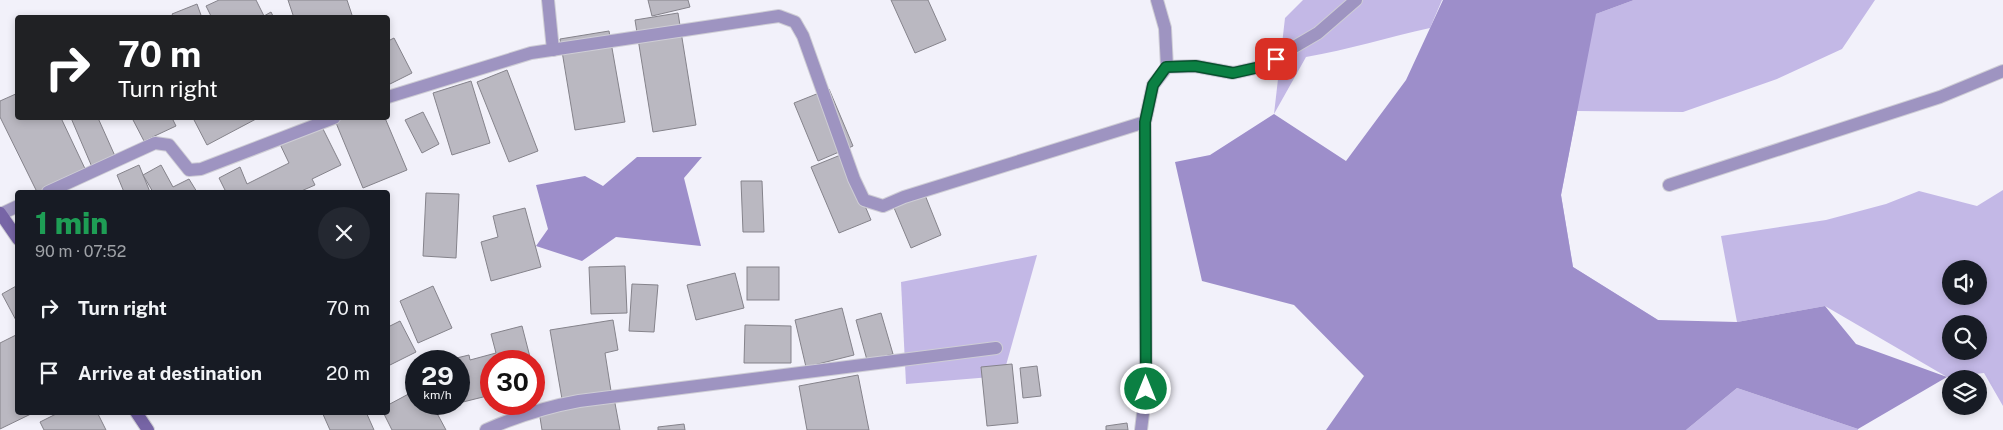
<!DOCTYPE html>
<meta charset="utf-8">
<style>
body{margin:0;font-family:"Public Sans",sans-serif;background:#242831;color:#f1f3f6;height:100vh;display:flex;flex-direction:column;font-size:19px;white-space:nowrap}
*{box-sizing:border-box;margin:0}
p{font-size:16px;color:#9ea1a6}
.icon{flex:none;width:28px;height:28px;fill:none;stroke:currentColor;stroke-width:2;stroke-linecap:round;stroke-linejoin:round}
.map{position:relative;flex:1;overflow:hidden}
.side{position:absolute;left:15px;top:190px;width:375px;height:225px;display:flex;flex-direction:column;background:#171b24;border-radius:5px;box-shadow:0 2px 8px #0003}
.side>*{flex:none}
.top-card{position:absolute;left:15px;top:15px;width:375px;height:105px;border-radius:5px;box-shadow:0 2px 8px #0003;background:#202124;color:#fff;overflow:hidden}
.controls{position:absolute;left:1942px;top:260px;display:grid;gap:10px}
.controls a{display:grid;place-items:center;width:45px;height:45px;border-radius:50%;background:#171b24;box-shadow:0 2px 8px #0003;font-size:25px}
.speed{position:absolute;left:405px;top:350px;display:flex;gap:10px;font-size:25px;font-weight:700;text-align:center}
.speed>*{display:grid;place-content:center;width:65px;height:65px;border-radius:50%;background:#171b24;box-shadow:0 2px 8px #0003;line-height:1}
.speed small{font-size:12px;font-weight:400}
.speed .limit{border:8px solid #d22;background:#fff;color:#111}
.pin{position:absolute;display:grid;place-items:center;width:42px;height:42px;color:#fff;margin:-21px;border-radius:10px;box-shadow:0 2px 8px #0006}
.me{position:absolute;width:55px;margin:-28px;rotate:0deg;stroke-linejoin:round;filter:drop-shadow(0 0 4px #0008)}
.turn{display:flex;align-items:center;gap:18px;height:105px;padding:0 20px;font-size:22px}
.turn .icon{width:65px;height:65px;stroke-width:2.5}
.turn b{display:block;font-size:35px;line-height:42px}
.round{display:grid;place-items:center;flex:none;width:52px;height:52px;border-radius:26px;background:#242831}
.overview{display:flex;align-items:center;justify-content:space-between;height:85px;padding:0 20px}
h1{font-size:30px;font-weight:800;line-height:38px;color:#1e9e55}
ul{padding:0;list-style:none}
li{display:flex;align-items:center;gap:15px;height:65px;padding:0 20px}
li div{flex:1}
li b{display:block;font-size:19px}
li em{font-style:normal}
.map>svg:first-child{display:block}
.green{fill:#c3b8e6;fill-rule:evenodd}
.water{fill:#9d8eca}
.building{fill:#bab8c1;stroke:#85838b}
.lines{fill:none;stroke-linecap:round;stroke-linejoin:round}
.street-casing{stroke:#cecdd5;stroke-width:14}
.secondary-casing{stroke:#cecdd5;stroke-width:14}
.street{stroke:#9e94c1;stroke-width:12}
.secondary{stroke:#7765a6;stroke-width:12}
.route-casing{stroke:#07532c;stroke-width:12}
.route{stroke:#0b8043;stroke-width:9}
</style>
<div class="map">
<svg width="2003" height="430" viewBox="0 0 2003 430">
<rect width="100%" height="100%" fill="#f2f1fa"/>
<g class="green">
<path d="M1303 0H1442L1430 28C1389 37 1348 50 1306 57L1274 114 1285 18Z"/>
<path d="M1634 0H1875L1842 49 1777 79 1683 112 1577 111 1561 195 1573 267 1658 320 1546 300 1514 81 1596 14Z"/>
<path d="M2003 190V406L1984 373 1947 377 1825 306 1737 322 1721 236 1826 220 1886 204 1919 191 1977 206ZM1951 269H1979V296H1951ZM1951 324H1979V351H1951Z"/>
<path d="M1037 255 1003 376 906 384 901 282Z"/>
<path d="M1737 388 1858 429V430H1686Z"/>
</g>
<g class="water">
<path d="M1443 0H1634L1596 14 1561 195 1573 267 1658 320 1737 322 1825 306 1856 344 1947 377 1858 429 1737 388 1686 430H1326L1364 376 1294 305 1202 281 1175 162 1210 155 1274 114 1346 161 1406 80Z"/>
<path d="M637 157H702L684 178 701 246 616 237 582 261 536 246 548 229 536 185 585 176 603 186Z"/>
</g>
<g class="building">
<path d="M219 0H256L264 16 271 12 274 18H212L206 6Z"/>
<path d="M288 0H347L353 18H294Z"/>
<path d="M648 0H688L690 7 652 16Z"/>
<path d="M891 0H928L946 40 915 53Z"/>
<path d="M197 4 202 18H174L172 14Z"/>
<path d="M678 13 696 125 653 132 635 20Z"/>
<path d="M609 31 625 122 575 130 560 39Z"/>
<path d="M394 38 412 73 388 85V41Z"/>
<path d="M507 70 538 151 509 162 477 82Z"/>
<path d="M471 81 490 143 452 155 433 93Z"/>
<path d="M829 89 853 146 818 161 794 103Z"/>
<path d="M18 93V118H61L88 175 52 192H37L0 117V101Z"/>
<path d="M423 112 439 144 422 153 405 120Z"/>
<path d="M71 118H98L115 156 92 167Z"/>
<path d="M132 118H172L176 126 144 141Z"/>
<path d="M193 118H255L256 119 207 145Z"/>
<path d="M334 118H385L407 170 363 188Z"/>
<path d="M319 121 341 165 312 179 315 185 299 192H226L219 178 240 167 247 184 289 163 278 140Z"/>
<path d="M843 154 871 220 839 233 811 167Z"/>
<path d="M139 165 150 192H124L117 175Z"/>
<path d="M161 165 173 187 189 179 197 192H153L143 175Z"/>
<path d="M741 181H762L764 232H743Z"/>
<path d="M923 190 941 235 911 248 892 203Z"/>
<path d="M426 193 459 194 456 258 423 256Z"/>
<path d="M525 208 541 267 491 281 481 242 498 237 493 216Z"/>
<path d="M625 266 627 313 591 314 589 267Z"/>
<rect x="747" y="267" width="32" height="33"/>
<path d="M735 273 744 308 696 320 687 285Z"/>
<path d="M632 284 658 285 654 332 629 331Z"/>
<path d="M18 285V324L2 294Z"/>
<path d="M433 286 452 328 418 343 400 301Z"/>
<path d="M842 308 854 355 806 367 795 320Z"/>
<path d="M881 313 893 354 867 360 856 320Z"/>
<path d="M613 320 618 350 605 353 611 391 562 399 550 330Z"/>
<path d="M400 321 416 352 388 366V327Z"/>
<path d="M745 325 791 326V363H744Z"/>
<path d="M522 326 531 361H491V395L459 403V361H444L469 355 470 360 496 353 491 334Z"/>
<path d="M18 334V412H35L0 429V343Z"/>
<path d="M1012 364 1018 423 987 426 981 367Z"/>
<path d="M1037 366 1041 396 1023 398 1020 368Z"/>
<path d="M858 375 869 430H807L799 386Z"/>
<path d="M416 390V404H432L446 430H392L383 412H388V405Z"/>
<path d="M614 398 620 430H542L539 411Z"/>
<path d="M60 412H97L106 430H44L40 422Z"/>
<path d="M322 412H366L374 430H330Z"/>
<path d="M1127 423 1128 430H1106V426Z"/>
<path d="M684 424 685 430H658V427Z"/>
</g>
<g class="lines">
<defs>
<g id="street">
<path d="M548 0 553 50"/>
<path d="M1157 0 1165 28 1167 67"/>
<path d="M388 97 531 53 779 16 795 22 803 36 854 179 864 200 883 206 904 197 1145 122"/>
<path d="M1669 185 1940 97 2003 71"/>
<path d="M48 192 155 143 169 145 189 170 201 169 334 118"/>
<path d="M1 214 18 206"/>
<path d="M486 430C517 416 546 407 579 401L996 348"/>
<path d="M1141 430 1146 389 1145 122 1153 85 1167 67 1195 66 1233 73 1260 67 1318 33 1356 0"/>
</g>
<g id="secondary">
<path d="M0 213 18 239"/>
<path d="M136 412 148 430"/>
</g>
</defs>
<use href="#street" class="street-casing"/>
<use href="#secondary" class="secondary-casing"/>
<use href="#street" class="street"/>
<use href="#secondary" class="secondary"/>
</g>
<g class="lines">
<defs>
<path id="route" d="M1146 389 1145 122 1153 85 1166 67 1195 66 1233 73 1260 67 1276 59"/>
</defs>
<use href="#route" class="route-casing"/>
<use href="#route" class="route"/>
</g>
</svg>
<div class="controls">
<a><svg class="icon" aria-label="sound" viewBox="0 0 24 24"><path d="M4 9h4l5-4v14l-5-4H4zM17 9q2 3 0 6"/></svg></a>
<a><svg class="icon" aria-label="search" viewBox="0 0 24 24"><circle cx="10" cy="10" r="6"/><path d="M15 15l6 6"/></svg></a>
<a><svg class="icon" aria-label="layers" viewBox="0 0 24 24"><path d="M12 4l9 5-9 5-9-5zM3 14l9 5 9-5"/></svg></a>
</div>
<div class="speed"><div>29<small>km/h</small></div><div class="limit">30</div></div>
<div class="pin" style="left:1276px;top:59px;background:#d93025"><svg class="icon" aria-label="arrive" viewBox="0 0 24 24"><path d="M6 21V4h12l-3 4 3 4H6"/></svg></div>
<svg class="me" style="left:1146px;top:389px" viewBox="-20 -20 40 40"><circle r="17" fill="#0b8043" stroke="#fff" stroke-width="3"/><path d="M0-11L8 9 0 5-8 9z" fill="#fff"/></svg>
<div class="top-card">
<div class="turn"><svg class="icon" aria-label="right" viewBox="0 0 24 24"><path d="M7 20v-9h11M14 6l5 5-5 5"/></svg><div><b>70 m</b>Turn right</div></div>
</div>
<section class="side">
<div class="overview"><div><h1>1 min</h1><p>90 m · 07:52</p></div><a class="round"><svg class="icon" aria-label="close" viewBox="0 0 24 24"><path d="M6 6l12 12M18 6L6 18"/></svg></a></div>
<ul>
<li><svg class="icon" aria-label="right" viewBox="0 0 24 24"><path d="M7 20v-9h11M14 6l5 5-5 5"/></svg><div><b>Turn right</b></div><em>70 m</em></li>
<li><svg class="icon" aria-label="arrive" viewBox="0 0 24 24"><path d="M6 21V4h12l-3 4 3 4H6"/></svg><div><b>Arrive at destination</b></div><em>20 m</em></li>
</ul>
</section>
</div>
